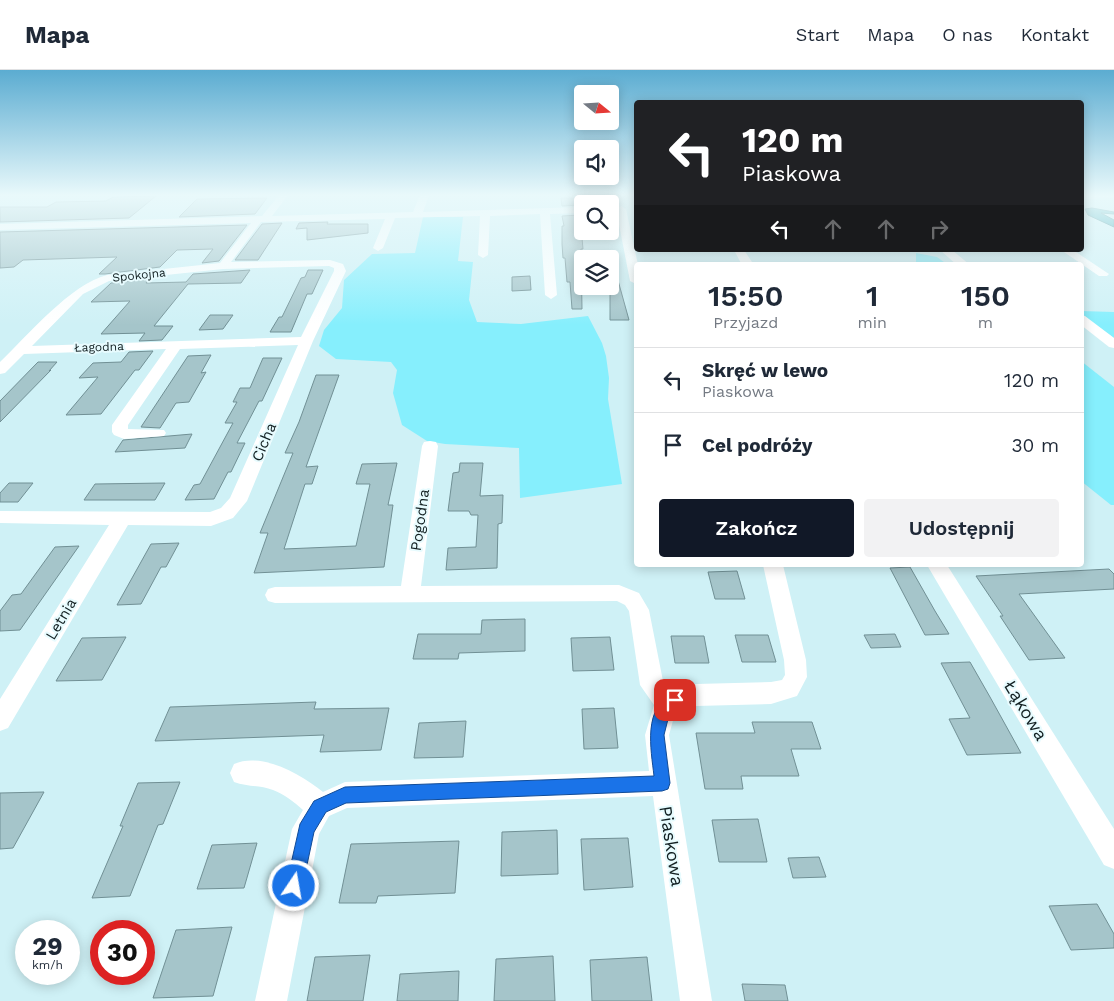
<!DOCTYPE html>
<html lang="pl">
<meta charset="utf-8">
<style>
body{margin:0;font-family:"Work Sans",sans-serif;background:#f2f2f3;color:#1f2937;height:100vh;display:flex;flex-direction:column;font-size:19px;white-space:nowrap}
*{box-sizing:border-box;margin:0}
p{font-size:16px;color:#747a83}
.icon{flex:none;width:28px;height:28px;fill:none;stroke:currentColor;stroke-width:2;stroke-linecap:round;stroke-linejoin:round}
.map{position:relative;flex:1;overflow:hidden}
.side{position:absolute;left:634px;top:192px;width:450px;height:305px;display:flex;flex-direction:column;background:#fff;border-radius:5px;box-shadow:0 2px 12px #0003}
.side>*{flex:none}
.hud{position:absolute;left:634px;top:30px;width:450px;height:152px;border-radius:5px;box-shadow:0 2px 12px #0003;background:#202124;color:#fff;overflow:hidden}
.needle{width:32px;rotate:108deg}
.controls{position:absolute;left:574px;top:15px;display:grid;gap:10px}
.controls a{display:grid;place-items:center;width:45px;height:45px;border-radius:5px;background:#fff;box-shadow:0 2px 12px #0003;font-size:25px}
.speed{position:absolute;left:15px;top:850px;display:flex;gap:10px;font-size:25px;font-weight:700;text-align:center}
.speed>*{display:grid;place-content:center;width:65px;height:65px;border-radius:50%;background:#fff;box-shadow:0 2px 12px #0003;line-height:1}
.speed small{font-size:12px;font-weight:400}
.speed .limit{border:8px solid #d22;background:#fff;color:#111}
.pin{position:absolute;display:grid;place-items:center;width:42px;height:42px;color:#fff;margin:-21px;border-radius:10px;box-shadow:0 2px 8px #0006}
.me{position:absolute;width:55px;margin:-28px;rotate:12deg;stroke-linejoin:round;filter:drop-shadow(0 0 4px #0008)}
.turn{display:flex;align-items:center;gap:18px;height:105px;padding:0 25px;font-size:22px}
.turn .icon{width:65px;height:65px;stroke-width:2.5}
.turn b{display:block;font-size:35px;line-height:42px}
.lanes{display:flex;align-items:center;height:48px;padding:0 25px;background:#0003;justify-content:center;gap:25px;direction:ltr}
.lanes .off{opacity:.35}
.eta{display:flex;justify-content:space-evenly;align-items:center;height:85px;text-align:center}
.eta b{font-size:30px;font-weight:600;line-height:35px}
.action{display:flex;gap:10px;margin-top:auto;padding:10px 25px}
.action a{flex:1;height:58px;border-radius:5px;background:#111827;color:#fff;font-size:20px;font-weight:600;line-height:58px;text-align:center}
.action a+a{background:#f2f2f3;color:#1f2937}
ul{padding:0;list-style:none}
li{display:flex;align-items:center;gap:15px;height:65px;padding:0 25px;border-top:1px solid #e0e1e3}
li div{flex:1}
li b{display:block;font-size:19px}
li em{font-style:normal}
header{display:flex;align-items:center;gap:30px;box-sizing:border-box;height:70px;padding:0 25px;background:#fff;border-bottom:1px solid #e0e1e3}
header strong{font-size:24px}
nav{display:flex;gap:28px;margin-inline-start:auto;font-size:18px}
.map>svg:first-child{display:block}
.green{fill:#86effd}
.water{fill:#27a0af;stroke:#217984}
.building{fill:#a5c5ca;stroke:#719095}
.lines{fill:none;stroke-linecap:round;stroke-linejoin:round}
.minor{fill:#fff;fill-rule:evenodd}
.route{fill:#1a73e8;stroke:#114b97}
.labels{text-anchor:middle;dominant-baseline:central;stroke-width:4;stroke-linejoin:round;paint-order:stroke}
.far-street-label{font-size:12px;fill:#121f21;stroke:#e7fbfe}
.street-label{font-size:15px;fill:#121f21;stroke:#e7fbfe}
.near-street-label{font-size:18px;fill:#121f21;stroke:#e7fbfe}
</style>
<header>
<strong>Mapa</strong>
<nav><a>Start</a><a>Mapa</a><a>O nas</a><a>Kontakt</a></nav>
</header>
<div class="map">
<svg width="1114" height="931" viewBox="0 0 1114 931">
<rect width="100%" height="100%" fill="#cff1f6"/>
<g class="green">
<path d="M423 147H463L458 191 473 192 469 230 477 252 521 254 588 246 602 273 606 286 609 308 608 329 622 414 520 428 519 378 445 374 427 371 402 355 393 323 397 300 391 292 336 289 319 276 324 260 342 238 344 210 372 184 415 183Z"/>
<path d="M916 183 937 187 948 195H916Z"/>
<path d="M1081 241 1114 242V268L1099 257 1081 256Z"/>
<path d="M1081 291 1114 317V435H1111L1081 411Z"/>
</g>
<path class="water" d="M1092 138 1114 142V144L1101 143 1114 150V157L1088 145 1085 139Z"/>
<g class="building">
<path d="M156 126 129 148 0 152V137H47L56 132 106 131 113 127Z"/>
<path d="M267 128 255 144 179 147 197 129Z"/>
<path d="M561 128H575L579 135 562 136Z"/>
<path d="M580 145 583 179H581L582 239H572L570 212H567L565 188H563L562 174V156H564L562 146Z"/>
<path d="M328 152 327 154H368V163L307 170V158L296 159 299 153Z"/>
<path d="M282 153 258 190H235L262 154Z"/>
<path d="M247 155 219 191 202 193 213 179 177 180 160 197 105 204H99L117 187 23 190 14 197 0 198V162Z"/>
<path d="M610 196H614L629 250H610Z"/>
<path d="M250 200 241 213 188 214 154 256H173L162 270 139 271 145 263 101 264 130 231 91 232 111 213 149 209 146 213 186 212 193 204Z"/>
<path d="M308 200H323L312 224H307L291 262H270L279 247H282L301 208 305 207Z"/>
<path d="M530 206 531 220 512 221V207Z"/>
<path d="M210 245H233L223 259 199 260Z"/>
<path d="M153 281 139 300H135L101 344 66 345 98 307 79 308 93 293 121 292 129 282Z"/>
<path d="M211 285 201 303 206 302 189 332 176 333 160 358 141 357 188 286Z"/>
<path d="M263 288H282L262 331H259L237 373H245L231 402H228L214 429 185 430 194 415 200 414 233 353H225L237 332H233L240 318H250Z"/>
<path d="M38 292H57L49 301 51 300 0 352V331Z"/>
<path d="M316 305H339L306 397 318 396 312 414H305L284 479 356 476 370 414H356L362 394 397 393 388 435H393L384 497 254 503 268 463H260L293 383H285L299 352Z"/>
<path d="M192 364 185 378 115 382 123 370Z"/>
<path d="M460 393H483L480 426 503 425 502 453 498 454 497 498 446 500 448 478 476 477 478 445H471L469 441H448L453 403 459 402Z"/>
<path d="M9 413H33L18 432H0V423Z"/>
<path d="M165 413 155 430H84L95 414Z"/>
<path d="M179 473 166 497H161L141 534 117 535 151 474Z"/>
<path d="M79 476 20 560 0 561V541L12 525 21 524 55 477Z"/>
<path d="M910 497 935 541 949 564 925 565 890 498Z"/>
<path d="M1109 499 1114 504V519L1019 524 1065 588 1029 590 1000 546H1003L976 506Z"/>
<path d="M737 501 745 529H715L708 502Z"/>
<path d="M525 549V581L459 583 458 589H413L418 564H481L482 550Z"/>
<path d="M895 564 901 577 871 578 864 565Z"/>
<path d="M735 565H768L776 592H742Z"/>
<path d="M671 566H704L709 593H675Z"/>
<path d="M126 567 102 610 56 611 82 568Z"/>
<path d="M610 567 614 600 573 601 571 568Z"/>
<path d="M970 592 990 627 1021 683 967 685 949 649 970 648 941 593Z"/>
<path d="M316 632 314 639 389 638 381 680 320 682 324 665 155 671 170 637Z"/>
<path d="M614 638 618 678 584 679 582 639Z"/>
<path d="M466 651 463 687 414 688 419 653Z"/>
<path d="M752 652H812L821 679H791L799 706H741L743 719H705L696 663H755Z"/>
<path d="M180 712 163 754 158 755 130 826 92 828 123 756H120L138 713Z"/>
<path d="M44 722 13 778 0 779V723Z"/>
<path d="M758 749 767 792H719L712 750Z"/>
<path d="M557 760 558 804 501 806 502 762Z"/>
<path d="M628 768 633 817 584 820 581 769Z"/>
<path d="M459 771 455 823 378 826 376 833H339L351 774Z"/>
<path d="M257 773 244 818 197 819 212 775Z"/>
<path d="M819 787 826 807 793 808 788 788Z"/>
<path d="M1097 834 1114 864V878L1071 880 1049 836Z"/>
<path d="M232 857 213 926 153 928 176 860Z"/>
<path d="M370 885 363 931H307L315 887Z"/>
<path d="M553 886 555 931H494L496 889Z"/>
<path d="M647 887 652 931H592L590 890Z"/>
<path d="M459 901 458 931H397L400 904Z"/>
<path d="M742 914 785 915 788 931H745Z"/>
</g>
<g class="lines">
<g class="minor">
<path d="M279 125H288L272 146 413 142 420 125H429L423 142 582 137V143L550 144 557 225 551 229 545 225 540 144 490 146 488 185 483 188 478 185 480 146 395 148 383 178 378 181 373 178 385 149 261 152 231 192 330 190 343 194 346 201 313 271 247 431 233 448 211 456 128 455 8 658 0 661V629L109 455 0 453V441L210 442 221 438 230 428 298 275 180 279 128 355V359L164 360 166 363 164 366 124 369 114 365 112 362V355L166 279 24 284 5 303 0 304V292C28 265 71 214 107 205L220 193 251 153 0 160V154L262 146ZM329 196 334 198V201L301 267 32 276 83 224 109 211 223 199Z"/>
<path d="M1081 125H1114V128L1081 129Z"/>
<path d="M621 136 626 139 638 195H636V214L630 211 616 139Z"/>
<path d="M734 180H744L754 195H742Z"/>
<path d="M940 180H952L970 195H957Z"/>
<path d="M1061 180H1073L1109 204 1107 206H1099Z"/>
<path d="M1081 245 1085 246 1114 268V278L1109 277 1081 255Z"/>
<path d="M430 371 436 372 438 376 421 516 619 515 639 523 649 540 663 611 671 621 696 614 771 612 782 610 785 605 784 590 763 495H783L806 590 807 607 797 626 771 634 696 636 682 639 674 647 669 665 712 931H680L653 726 347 738 329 746 319 764 287 931H255L292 759 303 740C294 732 284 724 273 720 260 715 247 717 234 712L230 703 234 694C262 682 301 704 323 722L345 712 649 701 645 665 654 635 640 615 629 541 625 535 617 531 275 533 268 531 265 525 268 519 275 517 401 516 422 376 424 372Z"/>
<path d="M927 495H947L1114 759V799L1104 795Z"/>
</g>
</g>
<linearGradient id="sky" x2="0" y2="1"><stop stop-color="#5bacd1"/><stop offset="0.49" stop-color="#e9f9fb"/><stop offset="1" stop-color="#e9f9fb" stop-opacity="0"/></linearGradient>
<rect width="1114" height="255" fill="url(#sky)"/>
<path class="route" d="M675 623 680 625 682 630 669 645 664 665 670 713 668 719 662 721 346 733 326 742 314 762 301 823 294 825 288 823 286 816 300 754 314 731 345 717 654 706C651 679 642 636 675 623Z"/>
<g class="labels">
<g class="far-street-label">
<text transform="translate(139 205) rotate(-6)">Spokojna</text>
<text transform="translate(99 277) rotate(-2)">Łagodna</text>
</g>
<g class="street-label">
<text transform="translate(264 372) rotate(-67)">Cicha</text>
<text transform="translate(420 450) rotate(-82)">Pogodna</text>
<text transform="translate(61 549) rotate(-59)">Letnia</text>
</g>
<g class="near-street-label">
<text transform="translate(1026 640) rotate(59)">Łąkowa</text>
<text transform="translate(672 776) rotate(81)">Piaskowa</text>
</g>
</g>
</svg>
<div class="controls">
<a><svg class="needle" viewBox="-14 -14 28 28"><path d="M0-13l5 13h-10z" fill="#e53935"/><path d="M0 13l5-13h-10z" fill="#747a83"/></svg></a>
<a><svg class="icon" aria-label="sound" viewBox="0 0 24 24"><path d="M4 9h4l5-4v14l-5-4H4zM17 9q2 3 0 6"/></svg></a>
<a><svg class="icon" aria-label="search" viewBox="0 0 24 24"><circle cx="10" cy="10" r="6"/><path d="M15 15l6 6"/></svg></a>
<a><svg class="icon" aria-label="layers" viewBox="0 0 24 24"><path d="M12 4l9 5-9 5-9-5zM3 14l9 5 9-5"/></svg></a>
</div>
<div class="speed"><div>29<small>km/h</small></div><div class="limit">30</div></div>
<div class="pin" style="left:675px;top:630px;background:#d93025"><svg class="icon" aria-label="arrive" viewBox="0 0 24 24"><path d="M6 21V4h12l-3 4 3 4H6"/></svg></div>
<svg class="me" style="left:294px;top:816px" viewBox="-20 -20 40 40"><circle r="17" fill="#1a73e8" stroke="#fff" stroke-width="3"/><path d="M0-11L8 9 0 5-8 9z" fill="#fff"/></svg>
<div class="hud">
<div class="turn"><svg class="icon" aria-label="left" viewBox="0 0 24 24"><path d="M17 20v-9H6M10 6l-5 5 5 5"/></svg><div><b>120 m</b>Piaskowa</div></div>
<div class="lanes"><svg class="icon" aria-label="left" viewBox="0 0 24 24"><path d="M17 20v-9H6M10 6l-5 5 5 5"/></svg><svg class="icon off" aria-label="ahead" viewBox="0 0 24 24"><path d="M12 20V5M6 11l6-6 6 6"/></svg><svg class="icon off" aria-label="ahead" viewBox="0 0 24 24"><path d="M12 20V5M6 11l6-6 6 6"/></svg><svg class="icon off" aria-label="right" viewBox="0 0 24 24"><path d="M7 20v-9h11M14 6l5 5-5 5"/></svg></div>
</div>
<section class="side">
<div class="eta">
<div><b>15:50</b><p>Przyjazd</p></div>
<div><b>1</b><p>min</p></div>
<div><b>150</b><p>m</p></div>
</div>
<ul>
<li><svg class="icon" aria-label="left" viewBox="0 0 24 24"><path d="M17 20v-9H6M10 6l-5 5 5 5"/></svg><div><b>Skręć w lewo</b><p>Piaskowa</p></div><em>120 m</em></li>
<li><svg class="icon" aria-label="arrive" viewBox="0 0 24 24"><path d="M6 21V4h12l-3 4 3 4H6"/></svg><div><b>Cel podróży</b></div><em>30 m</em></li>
</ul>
<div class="action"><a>Zakończ</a><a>Udostępnij</a></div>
</section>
</div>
